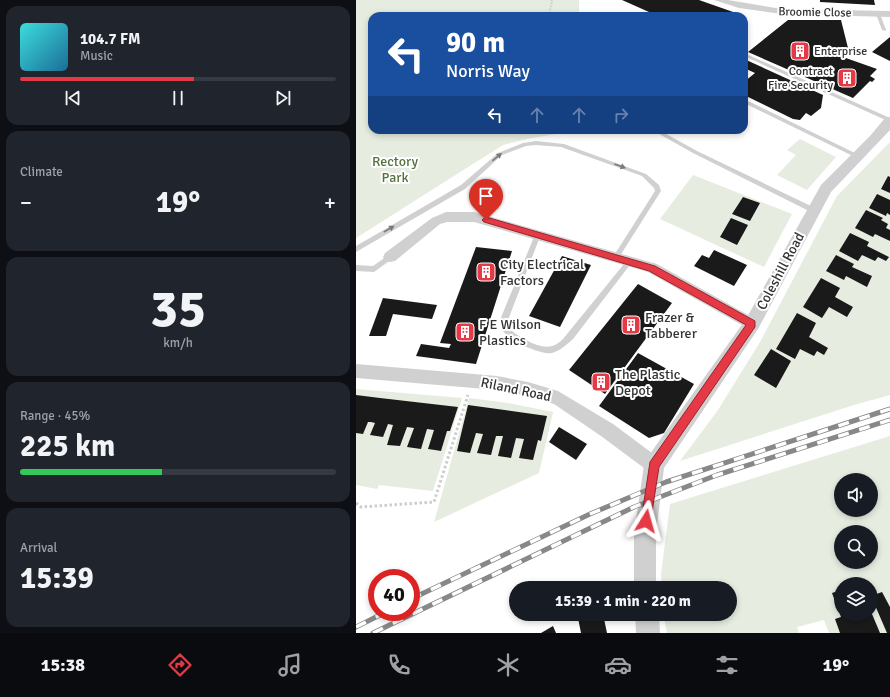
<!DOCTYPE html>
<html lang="en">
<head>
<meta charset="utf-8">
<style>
	:root { --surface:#171b24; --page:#20242c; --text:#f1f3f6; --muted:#9ea1a6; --line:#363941; --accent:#e63946 }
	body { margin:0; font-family:Signika,sans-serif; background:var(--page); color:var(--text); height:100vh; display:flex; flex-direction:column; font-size:15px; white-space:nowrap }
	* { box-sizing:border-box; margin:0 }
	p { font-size:13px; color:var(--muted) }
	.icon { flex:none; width:22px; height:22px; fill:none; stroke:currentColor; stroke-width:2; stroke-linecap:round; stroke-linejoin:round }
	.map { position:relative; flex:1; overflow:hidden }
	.side { display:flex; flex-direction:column; gap:6px; padding:6px; background:#0d0f14; width:356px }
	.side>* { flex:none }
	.hud { position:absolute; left:12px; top:12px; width:380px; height:122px; border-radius:12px; box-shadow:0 2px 6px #0003; background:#1a4fa0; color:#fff; overflow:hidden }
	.tools { position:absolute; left:478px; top:473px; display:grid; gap:8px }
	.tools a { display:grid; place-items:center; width:44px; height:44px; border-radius:50%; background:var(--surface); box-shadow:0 2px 6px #0003; font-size:20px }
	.speed { position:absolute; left:12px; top:569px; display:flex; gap:8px; font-size:20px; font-weight:700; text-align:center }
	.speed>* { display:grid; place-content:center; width:52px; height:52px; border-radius:50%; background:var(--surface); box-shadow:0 2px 6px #0003; line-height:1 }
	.speed .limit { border:6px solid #d22; background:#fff; color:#111 }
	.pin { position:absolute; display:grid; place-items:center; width:34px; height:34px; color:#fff; margin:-41px -17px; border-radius:50% 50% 50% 0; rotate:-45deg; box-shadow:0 0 4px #0007 }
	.pin .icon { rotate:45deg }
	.me { position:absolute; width:44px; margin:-22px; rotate:8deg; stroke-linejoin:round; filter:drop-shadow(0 0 3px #0008) }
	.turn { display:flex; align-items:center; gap:14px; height:84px; padding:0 12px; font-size:18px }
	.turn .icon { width:52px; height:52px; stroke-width:2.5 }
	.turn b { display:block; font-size:28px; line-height:34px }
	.lanes { display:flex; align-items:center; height:38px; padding:0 12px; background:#0003; justify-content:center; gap:20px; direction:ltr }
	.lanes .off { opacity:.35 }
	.big { font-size:30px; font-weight:700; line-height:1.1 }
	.side .widget { flex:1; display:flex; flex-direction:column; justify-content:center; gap:6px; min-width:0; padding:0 14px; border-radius:12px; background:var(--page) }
	.side .dial { align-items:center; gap:0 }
	.dial b { font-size:52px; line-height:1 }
	.song { display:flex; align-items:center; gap:12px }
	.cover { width:48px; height:48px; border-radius:6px; background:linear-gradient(135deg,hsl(180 70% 55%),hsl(200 70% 35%)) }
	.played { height:4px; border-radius:2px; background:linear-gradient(90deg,var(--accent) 55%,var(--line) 55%) }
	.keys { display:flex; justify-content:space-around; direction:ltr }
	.heat { display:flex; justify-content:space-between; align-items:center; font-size:22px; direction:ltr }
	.charge { height:6px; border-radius:3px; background:linear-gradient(90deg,#34c759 45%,var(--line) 0) }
	.trip { position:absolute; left:153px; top:581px; width:228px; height:40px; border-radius:20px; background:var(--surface); box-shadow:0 2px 6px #0003; font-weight:700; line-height:40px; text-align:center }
	.dock { display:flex; height:64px; justify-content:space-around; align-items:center; background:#090b0e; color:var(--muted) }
	.dock .icon { width:28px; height:28px }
	.dock .selected { color:var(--accent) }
	.dock b { font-size:18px; color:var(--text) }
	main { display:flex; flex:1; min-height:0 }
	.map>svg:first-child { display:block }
</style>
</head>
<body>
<main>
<section class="side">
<div class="widget">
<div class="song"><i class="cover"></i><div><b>104.7 FM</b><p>Music</p></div></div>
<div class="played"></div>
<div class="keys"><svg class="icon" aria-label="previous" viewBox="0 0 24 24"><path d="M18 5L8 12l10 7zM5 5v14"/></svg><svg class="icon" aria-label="pause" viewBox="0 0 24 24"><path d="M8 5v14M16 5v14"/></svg><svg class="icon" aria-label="next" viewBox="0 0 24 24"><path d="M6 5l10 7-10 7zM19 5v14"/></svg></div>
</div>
<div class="widget"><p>Climate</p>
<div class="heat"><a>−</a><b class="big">19°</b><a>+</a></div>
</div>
<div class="widget dial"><b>35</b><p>km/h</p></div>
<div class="widget"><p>Range · 45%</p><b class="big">225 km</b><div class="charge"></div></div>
<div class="widget"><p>Arrival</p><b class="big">15:39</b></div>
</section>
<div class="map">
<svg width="534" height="633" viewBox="0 0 534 633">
	<rect width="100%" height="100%" fill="#fff"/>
	<path fill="#e6ecdf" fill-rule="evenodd" d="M0,0H223V16H16V130H222L171,139L147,145L0,238Z
		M444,139L480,157L451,190L421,175L440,155L431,150Z
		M534,142V395L498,405L324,461L362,410L404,342L481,196Z
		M337,175L436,214L408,267L304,219Z
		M0,389L106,398L77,491L23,485L21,489L0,485Z
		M113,398L152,403L197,412L183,473L78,522Z
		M534,436V633H473L468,620L441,627L443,633H311L307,614H374V588H306L305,574L314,504ZM485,480H515V510H485ZM485,532H515V562H485ZM485,584H515V614H485Z"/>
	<path fill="#1a1a1a" d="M266,0H343L380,13L375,16H302Z
		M464,0H518L519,5L464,2Z
		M432,20H485L492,48L495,50L487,57L521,69L514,76L519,79L516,82L514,81L497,98L392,52Z
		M534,37V61L516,52Z
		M388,59L467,95L465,108L455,116L450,113L444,120L437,119L388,95V82L399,73L388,68Z
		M532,176L534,177V193L525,189Z
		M521,194L534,200V215L531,213L530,216L513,208Z
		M387,197L404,203L394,221L376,214Z
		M510,210L527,218L525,220L532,224L530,228L534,230V241L519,234L517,237L499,228Z
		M375,218L392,225L381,245L364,237Z
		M494,233L513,242L511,246L533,257L530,261L522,257L519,261L506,255L502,261L483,251Z
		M120,247L156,251L120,364L60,356L65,344L93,348L95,344L84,343Z
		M358,250L391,265L378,286L338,266L346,255L353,258Z
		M480,255L498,264L496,267L516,276L511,287L490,276L488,280L470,271Z
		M206,256L235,265L204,327L173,316Z
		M465,278L484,288L479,297L497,307L491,317L473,307L466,318L447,307Z
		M282,284L316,303L249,394L213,370Z
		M27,298L81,305L76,319L37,314L30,336H13Z
		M441,313L460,323L453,337L472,348L468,355L461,351L458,356L444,349L439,359L420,349Z
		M415,349L435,361L420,388L398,375Z
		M282,353L338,384L308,433L293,438L243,406Z
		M0,395L24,398L102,407L94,431H91L85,451L79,450L72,449L78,430L71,429L65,449L51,447L58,428L51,427L44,446L31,445L37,425L32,424L27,437L14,435L19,423L15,422H12L7,434L0,433Z
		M112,405L191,416L185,441L182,440L177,460L163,458L168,439L160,438L155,458L142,456L147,436H140L135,455L121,453L127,434L120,433L114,453L101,451Z
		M203,427L231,444L220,460L193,442Z
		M485,590V614H516L524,633H484L479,619L485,617L476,593Z
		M526,592L534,607V633H531L515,596Z
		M233,614H247L251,633H225L222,618Z
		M197,626L200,633H185Z"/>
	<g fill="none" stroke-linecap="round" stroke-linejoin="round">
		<path stroke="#cdcdcd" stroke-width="2" stroke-dasharray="1.5 1.5" stroke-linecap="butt" d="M193,16L196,0"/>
		<path stroke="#cdcdcd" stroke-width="3" stroke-dasharray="2.5 2.5" stroke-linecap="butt" d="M0,503L5,507L78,502L112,395"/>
		<path fill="#d0d0d0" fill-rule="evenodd" d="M282,12H286L293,16H287L282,14Z
			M520,13L524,14L530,30V31L526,30L520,14Z
			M388,53L534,118V122L388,56Z
			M388,99L503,155L504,156L501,158L499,157L388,103Z
			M296,130H303L341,151L459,208L460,210L459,212H455L337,153Z
			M180,141L208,144L290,174L303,185L305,191L262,259L260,260L257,257L299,191L298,188L286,176L205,147L180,145L170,146L146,155L109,189L0,252V246L105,185L142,153L167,143Z
			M180,232H184L185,234L152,320V328C162,336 183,350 196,346C200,345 204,342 207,339L272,259H276L277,261L217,339C210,345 204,351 196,353C185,355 150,340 146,329C145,327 145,323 144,320Z
			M34,254L37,257L36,259L18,272L0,271V265L17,266Z"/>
		<path fill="#d0d0d0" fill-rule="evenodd" d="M358,0H372L426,9L534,11V17L426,14L383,8Z
			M90,212H118L301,264L401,320L403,324L401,328L396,330L391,328L292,272L118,222H91L84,224L39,261L34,262L29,261L27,257L29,253L76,218Z
			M0,364L141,376L172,382L202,391L257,424L304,459L306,465L304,471L298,473L292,471L245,436L198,404L172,396L141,390L0,378Z"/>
		<path fill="#d0d0d0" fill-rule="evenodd" d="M534,117V130L475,192L402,329L308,468L300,534V588H278V534L288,465L291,458L390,319L465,185L514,136L529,118Z
			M279,614H303L304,633H280Z"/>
		<g stroke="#888" stroke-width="5">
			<path id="rail" d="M55,599L234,514L310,482L534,409
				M0,627L30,612
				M17,633L278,507L361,475L534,420"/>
		</g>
		<use href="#rail" stroke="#fff" stroke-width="3.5" stroke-dasharray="11" stroke-linecap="butt"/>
	</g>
	<defs><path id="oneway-solid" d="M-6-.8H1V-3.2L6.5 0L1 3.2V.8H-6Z"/></defs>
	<g fill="#7a7a7a">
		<use href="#oneway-solid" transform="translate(141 157) rotate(-39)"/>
		<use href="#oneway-solid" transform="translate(264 166) rotate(20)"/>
		<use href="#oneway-solid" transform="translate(33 229) rotate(-30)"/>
	</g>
	<path fill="#e63946" stroke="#96252e" d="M130,217L299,266L399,321V327L303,467L294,525L290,527L286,525L285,521L294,462L390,325L293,271L128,222L126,220Z"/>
	<defs>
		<g id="building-square" transform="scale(1)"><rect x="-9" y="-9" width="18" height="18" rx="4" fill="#e63946" stroke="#fff"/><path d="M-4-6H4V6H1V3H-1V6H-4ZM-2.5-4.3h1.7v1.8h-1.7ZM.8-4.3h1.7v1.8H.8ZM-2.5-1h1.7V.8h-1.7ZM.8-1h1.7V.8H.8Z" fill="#fff"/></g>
	</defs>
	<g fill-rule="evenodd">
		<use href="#building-square" x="444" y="51"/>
		<use href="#building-square" x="491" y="78"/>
		<use href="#building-square" x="130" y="272"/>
		<use href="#building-square" x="275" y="325"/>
		<use href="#building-square" x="109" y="332"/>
		<use href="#building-square" x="245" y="382"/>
	</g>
	<g text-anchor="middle" stroke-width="4" stroke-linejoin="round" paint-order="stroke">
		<g font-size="12" fill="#333" stroke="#fff">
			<text transform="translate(459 12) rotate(1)" y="4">Broomie Close</text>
		</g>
		<g font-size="12" fill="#333" stroke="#fff" text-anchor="start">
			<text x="458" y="55">Enterprise</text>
			<text x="477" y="75" text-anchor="end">Contract<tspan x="477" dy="14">Fire Security</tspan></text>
		</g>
		<g font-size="14" fill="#56703f" stroke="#fff">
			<text x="39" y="166">Rectory<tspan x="39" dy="16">Park</tspan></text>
		</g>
		<g font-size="14" fill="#333" stroke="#fff" text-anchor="start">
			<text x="144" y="269">City Electrical<tspan x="144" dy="16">Factors</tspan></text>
			<text x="289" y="322">Frazer &amp;<tspan x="289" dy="16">Tabberer</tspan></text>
			<text x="123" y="329">F E Wilson<tspan x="123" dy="16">Plastics</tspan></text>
			<text x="259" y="379">The Plastic<tspan x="259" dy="16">Depot</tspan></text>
		</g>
		<g font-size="14" fill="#333" stroke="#fff">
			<text transform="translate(424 271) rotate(-62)" y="5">Coleshill Road</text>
			<text transform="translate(160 389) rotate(12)" y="5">Riland Road</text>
		</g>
	</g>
</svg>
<div class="tools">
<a><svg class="icon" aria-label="sound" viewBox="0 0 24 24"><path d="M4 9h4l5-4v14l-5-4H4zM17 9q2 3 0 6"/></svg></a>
<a><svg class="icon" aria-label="search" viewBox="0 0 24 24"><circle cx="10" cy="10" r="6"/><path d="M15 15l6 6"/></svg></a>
<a><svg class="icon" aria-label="layers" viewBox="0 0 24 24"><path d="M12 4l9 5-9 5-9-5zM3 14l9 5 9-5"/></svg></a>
</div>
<div class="speed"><div class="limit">40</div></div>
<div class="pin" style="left:130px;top:220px;background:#d93025"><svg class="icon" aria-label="arrive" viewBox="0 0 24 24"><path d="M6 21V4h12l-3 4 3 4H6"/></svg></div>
<svg class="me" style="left:290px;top:521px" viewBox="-20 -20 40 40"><path d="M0-17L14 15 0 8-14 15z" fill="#e63946" stroke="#fff" stroke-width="4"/></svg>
<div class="trip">15:39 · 1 min · 220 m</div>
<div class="hud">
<div class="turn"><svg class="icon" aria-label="left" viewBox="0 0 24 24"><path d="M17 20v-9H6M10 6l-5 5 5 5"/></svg><div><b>90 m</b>Norris Way</div></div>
<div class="lanes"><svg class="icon" aria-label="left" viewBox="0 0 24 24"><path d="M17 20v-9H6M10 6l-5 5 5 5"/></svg><svg class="icon off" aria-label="ahead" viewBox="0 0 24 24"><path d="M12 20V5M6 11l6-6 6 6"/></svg><svg class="icon off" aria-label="ahead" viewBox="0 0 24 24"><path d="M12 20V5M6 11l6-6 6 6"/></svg><svg class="icon off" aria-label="right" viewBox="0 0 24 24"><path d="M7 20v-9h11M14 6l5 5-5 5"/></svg></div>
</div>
</div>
</main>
<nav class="dock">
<b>15:38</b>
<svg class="icon selected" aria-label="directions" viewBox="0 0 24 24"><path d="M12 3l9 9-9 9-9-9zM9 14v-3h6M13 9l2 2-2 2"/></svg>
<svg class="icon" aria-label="music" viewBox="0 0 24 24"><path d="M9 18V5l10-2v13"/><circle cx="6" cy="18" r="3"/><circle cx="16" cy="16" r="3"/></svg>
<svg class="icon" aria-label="phone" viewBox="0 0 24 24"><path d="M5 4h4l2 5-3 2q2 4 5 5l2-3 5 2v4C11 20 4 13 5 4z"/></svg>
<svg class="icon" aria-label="climate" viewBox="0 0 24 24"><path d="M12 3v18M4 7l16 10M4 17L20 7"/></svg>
<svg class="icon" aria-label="car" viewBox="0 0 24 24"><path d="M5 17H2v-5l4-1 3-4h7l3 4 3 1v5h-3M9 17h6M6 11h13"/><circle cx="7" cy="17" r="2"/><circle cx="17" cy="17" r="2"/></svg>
<svg class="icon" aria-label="filters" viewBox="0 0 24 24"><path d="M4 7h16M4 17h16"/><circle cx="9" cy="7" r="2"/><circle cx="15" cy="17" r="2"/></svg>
<b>19°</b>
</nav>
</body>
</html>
